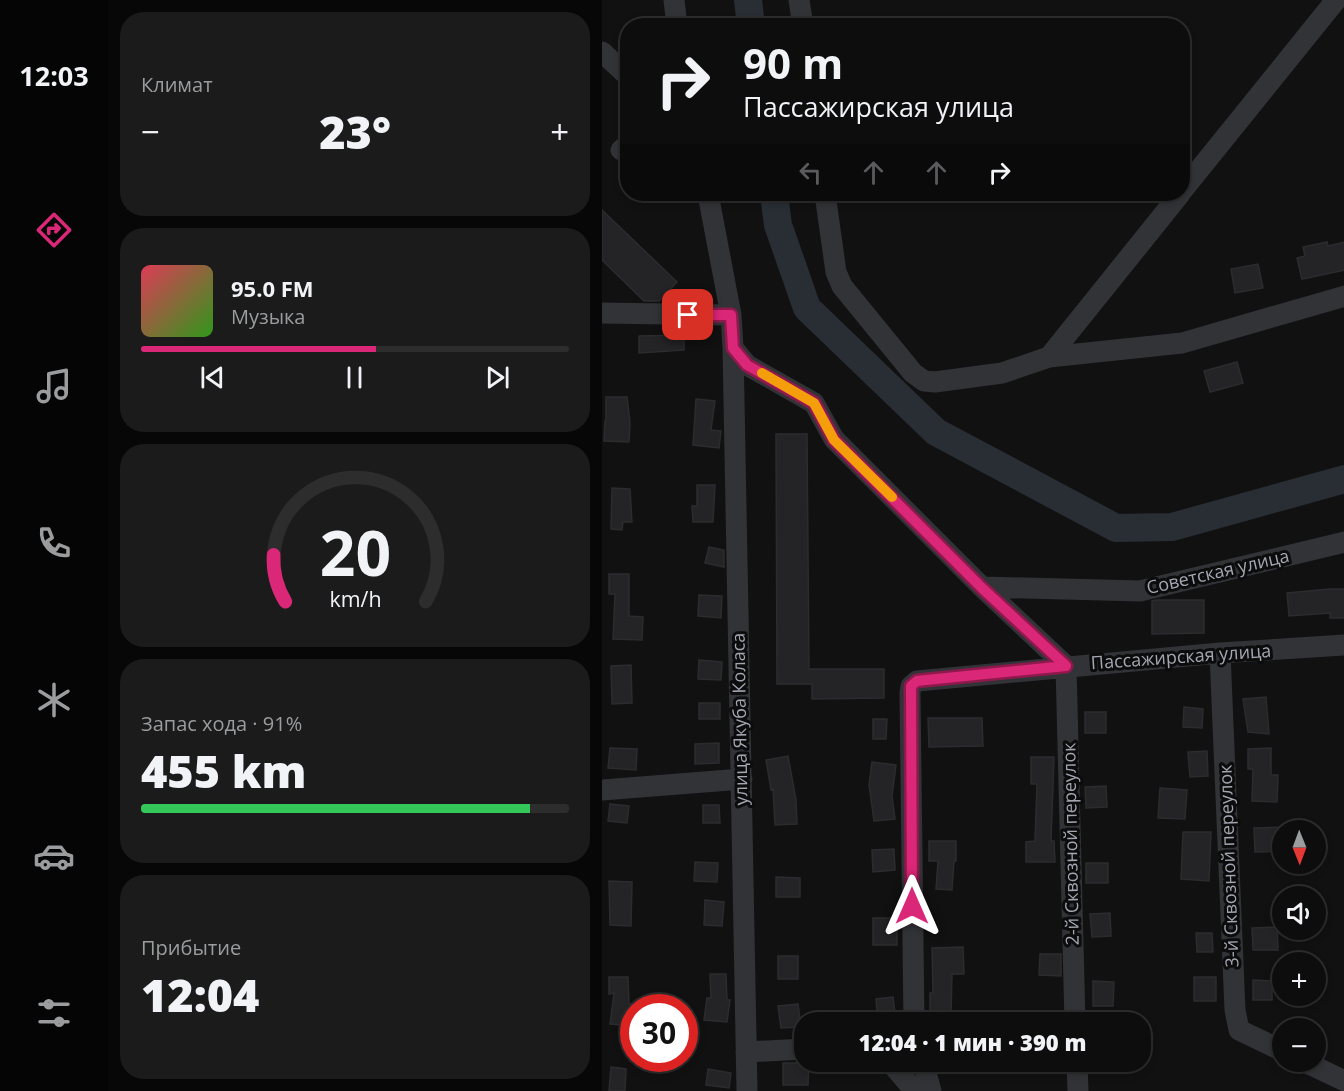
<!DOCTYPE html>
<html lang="ru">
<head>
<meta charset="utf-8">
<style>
	:root { --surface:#0d0d0e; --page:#1b1b1c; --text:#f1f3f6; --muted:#9a9c9e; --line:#2d2d2e; --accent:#db2777 }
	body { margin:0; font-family:"Open Sans",sans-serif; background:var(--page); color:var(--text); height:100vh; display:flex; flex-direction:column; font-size:22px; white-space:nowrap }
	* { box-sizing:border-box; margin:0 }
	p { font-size:20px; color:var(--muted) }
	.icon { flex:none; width:33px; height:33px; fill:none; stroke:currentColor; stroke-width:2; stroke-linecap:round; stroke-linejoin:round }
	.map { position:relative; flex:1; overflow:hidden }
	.details { display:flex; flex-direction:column; gap:12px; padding:12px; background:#070708; width:494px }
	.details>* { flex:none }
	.guide { position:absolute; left:18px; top:18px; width:570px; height:183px; border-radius:24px; box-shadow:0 3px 9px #0003,0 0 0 2px var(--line); background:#0d0d0e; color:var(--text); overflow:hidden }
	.needle { width:39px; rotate:179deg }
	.controls { position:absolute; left:670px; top:820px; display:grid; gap:12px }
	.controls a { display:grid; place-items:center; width:54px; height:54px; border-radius:50%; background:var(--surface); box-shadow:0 3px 9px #0003,0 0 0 2px var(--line); font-size:30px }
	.speed { position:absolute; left:18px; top:994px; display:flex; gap:12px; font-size:30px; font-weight:700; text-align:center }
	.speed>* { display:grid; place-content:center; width:78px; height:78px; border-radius:50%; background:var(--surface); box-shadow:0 3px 9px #0003,0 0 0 2px var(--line); line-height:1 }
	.speed .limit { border:9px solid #d22; background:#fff; color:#111 }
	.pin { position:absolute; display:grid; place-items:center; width:51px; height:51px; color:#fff; margin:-26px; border-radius:12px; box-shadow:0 3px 9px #0006 }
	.me { position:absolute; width:66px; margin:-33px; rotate:0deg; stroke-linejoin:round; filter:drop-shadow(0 0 4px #0008) }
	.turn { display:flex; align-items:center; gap:21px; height:126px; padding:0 24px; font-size:27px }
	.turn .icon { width:78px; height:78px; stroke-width:2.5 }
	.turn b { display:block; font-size:42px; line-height:51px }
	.lanes { display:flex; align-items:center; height:57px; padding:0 24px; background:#0003; justify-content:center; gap:30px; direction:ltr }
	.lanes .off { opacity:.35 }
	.big { font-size:45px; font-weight:800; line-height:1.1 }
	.details .widget { flex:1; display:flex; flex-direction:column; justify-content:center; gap:9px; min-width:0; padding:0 21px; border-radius:24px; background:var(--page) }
	.details .dial { align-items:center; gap:0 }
	.dial svg { height:156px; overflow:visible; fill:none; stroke:var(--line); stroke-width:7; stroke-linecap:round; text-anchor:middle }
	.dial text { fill:var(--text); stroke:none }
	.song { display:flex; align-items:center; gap:18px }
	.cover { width:72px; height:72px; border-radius:9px; background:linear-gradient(135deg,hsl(350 70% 55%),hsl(110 70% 35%)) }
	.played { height:6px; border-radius:3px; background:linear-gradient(90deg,var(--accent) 55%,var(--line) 55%) }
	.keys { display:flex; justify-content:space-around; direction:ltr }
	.heat { display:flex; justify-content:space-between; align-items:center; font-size:33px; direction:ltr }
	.charge { height:9px; border-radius:4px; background:linear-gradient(90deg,#34c759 91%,var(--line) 0) }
	.trip { position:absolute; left:192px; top:1012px; width:357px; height:60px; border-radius:24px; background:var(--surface); box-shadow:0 3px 9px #0003,0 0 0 2px var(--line); font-weight:800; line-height:60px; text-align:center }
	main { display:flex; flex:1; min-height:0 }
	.tabs { display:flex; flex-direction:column; width:108px; justify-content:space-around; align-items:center; background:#050506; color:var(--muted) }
	.tabs .icon { width:42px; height:42px }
	.tabs .selected { color:var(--accent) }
	.tabs b { font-size:27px; color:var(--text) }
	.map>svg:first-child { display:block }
</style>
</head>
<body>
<main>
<nav class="tabs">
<b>12:03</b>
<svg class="icon selected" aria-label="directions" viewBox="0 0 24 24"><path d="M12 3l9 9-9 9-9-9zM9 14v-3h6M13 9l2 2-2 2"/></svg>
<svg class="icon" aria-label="music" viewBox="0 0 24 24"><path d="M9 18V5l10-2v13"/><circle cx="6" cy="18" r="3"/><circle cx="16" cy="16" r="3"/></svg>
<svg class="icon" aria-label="phone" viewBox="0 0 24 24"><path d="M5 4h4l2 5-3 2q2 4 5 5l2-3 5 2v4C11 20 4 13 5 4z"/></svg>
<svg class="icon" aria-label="climate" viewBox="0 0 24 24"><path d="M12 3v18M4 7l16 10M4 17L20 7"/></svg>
<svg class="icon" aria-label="car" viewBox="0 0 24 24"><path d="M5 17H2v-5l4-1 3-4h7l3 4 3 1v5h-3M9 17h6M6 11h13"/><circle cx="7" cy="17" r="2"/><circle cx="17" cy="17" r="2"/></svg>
<svg class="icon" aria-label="filters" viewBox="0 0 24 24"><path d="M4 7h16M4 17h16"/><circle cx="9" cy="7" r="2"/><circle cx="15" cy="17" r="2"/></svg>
</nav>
<section class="details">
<div class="widget"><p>Климат</p>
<div class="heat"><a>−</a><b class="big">23°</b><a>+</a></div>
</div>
<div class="widget">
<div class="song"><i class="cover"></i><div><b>95.0 FM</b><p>Музыка</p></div></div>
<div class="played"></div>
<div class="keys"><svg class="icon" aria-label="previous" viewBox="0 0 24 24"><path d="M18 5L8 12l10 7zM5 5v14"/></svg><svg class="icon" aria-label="pause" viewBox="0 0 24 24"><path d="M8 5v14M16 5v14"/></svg><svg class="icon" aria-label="next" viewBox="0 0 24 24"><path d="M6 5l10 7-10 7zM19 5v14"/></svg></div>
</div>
<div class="widget dial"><svg viewBox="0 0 100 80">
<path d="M14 69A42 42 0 1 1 86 69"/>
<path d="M14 69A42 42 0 0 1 8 45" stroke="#db2777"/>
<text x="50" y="56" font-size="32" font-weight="700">20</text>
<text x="50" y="72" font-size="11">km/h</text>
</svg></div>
<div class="widget"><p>Запас хода · 91%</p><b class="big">455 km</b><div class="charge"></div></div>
<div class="widget"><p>Прибытие</p><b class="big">12:04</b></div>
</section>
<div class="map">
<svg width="743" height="1091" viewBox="0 0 743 1091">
	<rect width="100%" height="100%" fill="#111112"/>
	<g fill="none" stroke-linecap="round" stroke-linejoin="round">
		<path stroke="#292e35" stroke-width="28" d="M146,0L149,26
			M172,194L176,225L205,308L334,432L514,528L570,527L743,479"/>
	</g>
	<path fill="#242426" stroke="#2c2b2e" stroke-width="1.5" d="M0,210L75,282L57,301H42L0,260Z
		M725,242L726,246L743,242V270L700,279L695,258L703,256L701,247Z
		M656,264L661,288L633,293L629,269Z
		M82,335V350L37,353V336Z
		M635,362L641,383L608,392L602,371Z
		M4,397H25L28,422L27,442L2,441L3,421H4Z
		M94,399L113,401L109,430L119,431L117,448L91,445Z
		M174,434H205L207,669H282V698L210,699V684H175Z
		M95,485H113L111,522H91L90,506H95Z
		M10,488L28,489L30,522H21L20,530L9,529Z
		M107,547L122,550V567L103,563Z
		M7,574H27V616L41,617L40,640L11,639L13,594H7Z
		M728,589H743V618H728V613L687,616L685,593Z
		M97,595L120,596L119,618L96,616Z
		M554,600H602V633L550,634V601Z
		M97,660L120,662L119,680L96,679Z
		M29,665L30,703L10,704L9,666Z
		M664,697L667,734L646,732L641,699Z
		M97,703H118V719H97Z
		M582,707L601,709L600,728L581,727Z
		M483,712H504V733H483Z
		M326,718H380L381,746L327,747Z
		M271,719H285L284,739H271Z
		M117,743V763L93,764V744Z
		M8,748L35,749L34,770L6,768Z
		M669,748V775H676L675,802L650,801L651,769H646V749Z
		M605,751L606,776L588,777L586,752Z
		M186,756L194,800L195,824L173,825L171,789L169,790L164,760Z
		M429,757H452L449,841H452L453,862H424V842L433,841L435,784H429Z
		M270,762L294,765L290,796L293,819L272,821L267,785Z
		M504,786L505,807L484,808L483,787Z
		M558,788L585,790L583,819L556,818Z
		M8,804L27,806L25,823L6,821Z
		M101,805H117L118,823H101Z
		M681,827V851L653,852L652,828Z
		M581,832H609L607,881L579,879Z
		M327,841H354V861H352L350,890L334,889L336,861H327Z
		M292,849L293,870L271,872L270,850Z
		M93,862L116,863L115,882L92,881Z
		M484,863H506V883H484Z
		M174,877L198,878V897H174Z
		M7,881L30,882L29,926L8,925Z
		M103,900L122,902L120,926L102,925Z
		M508,913L509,936L490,937L488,914Z
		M271,918H295V945H271Z
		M675,927L676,950H651L650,928Z
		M594,933H610L611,952H595Z
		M361,947L362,974H350L349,1015L328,1014V993H331L330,948Z
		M438,954H459V976L437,975Z
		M176,956H196V979H176Z
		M108,974H124L125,1000H128L125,1022L102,1020L105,998H109Z
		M7,977H26L27,1004H31L28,1026L8,1024L12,993L7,994Z
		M592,977H614V1001H592Z
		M651,980L670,981V1000H651Z
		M491,981L512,982L511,1006H491Z
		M291,997L294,1022L276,1023L274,999Z
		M196,1004L199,1027L179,1028L176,1006Z
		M181,1063H207L206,1085H181Z
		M9,1067L24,1069L23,1091H7Z
		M106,1069L129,1073L127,1088L104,1085Z"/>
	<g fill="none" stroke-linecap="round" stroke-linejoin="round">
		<path stroke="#323337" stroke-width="21" d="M72,0L75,26
			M197,0L201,26
			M0,52L26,76
			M19,150L26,145
			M580,191L734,0
			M106,194L129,315L131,348L145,365L212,403L232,439L380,587L464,666L473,1023
			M223,194L234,272L240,286L311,373L322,381L333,382L400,373L447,357L578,194
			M0,313L129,315
			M131,348L145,1091
			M447,357L580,343L743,296
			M380,587L538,591L743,542
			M618,653L633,1010L637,1030L681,1051
			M0,790L140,779
			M312,1023L308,693L309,686L315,681L618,653L743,645
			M144,1052L202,1049
			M288,1062L313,1091
			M321,1062L329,1091
			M475,1062L476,1091
			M703,1062L743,1081"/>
	</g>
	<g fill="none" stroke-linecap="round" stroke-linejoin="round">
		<g stroke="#8e194d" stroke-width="15">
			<path id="route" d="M86,315H129L131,348L145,365L212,403L232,440L380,588L464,666L324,680L315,681L309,686L310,906"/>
		</g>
		<use href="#route" stroke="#db2777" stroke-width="10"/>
		<path stroke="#f59e0b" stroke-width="10" d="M160,373L212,403L232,440L290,497"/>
	</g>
	<g text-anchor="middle" stroke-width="6" stroke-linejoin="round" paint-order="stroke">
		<g font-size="18" fill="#a4a6b2" stroke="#0c0c0d">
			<text transform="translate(616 572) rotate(-13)" y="6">Советская улица</text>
			<text transform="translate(579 657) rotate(-4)" y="6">Пассажирская улица</text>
			<text transform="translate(138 719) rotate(-91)" y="6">улица Якуба Коласа</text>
			<text transform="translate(469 844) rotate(-91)" y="6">2-й Сквозной переулок</text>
			<text transform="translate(627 866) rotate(-92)" y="6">3-й Сквозной переулок</text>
		</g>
	</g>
</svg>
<div class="controls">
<a><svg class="needle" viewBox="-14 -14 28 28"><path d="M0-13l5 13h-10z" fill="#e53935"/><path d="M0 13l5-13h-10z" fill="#9a9c9e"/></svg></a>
<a><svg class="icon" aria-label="sound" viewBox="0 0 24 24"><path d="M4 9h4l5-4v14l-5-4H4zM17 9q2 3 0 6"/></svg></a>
<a>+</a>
<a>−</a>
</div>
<div class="speed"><div class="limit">30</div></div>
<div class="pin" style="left:86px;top:315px;background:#d93025"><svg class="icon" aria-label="arrive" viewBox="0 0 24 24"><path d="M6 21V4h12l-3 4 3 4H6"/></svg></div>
<svg class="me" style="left:310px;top:906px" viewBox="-20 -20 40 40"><path d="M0-17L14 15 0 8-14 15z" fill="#db2777" stroke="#fff" stroke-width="4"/></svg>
<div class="trip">12:04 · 1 мин · 390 m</div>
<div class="guide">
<div class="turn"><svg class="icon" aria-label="right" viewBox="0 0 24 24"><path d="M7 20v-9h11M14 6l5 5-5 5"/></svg><div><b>90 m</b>Пассажирская улица</div></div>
<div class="lanes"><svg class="icon off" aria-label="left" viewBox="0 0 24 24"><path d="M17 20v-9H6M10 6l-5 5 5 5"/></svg><svg class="icon off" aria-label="ahead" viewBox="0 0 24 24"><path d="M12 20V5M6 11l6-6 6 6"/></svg><svg class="icon off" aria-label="ahead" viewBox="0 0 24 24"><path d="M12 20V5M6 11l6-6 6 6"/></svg><svg class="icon" aria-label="right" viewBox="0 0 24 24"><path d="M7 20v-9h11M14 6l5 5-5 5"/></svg></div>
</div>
</div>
</main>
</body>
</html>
